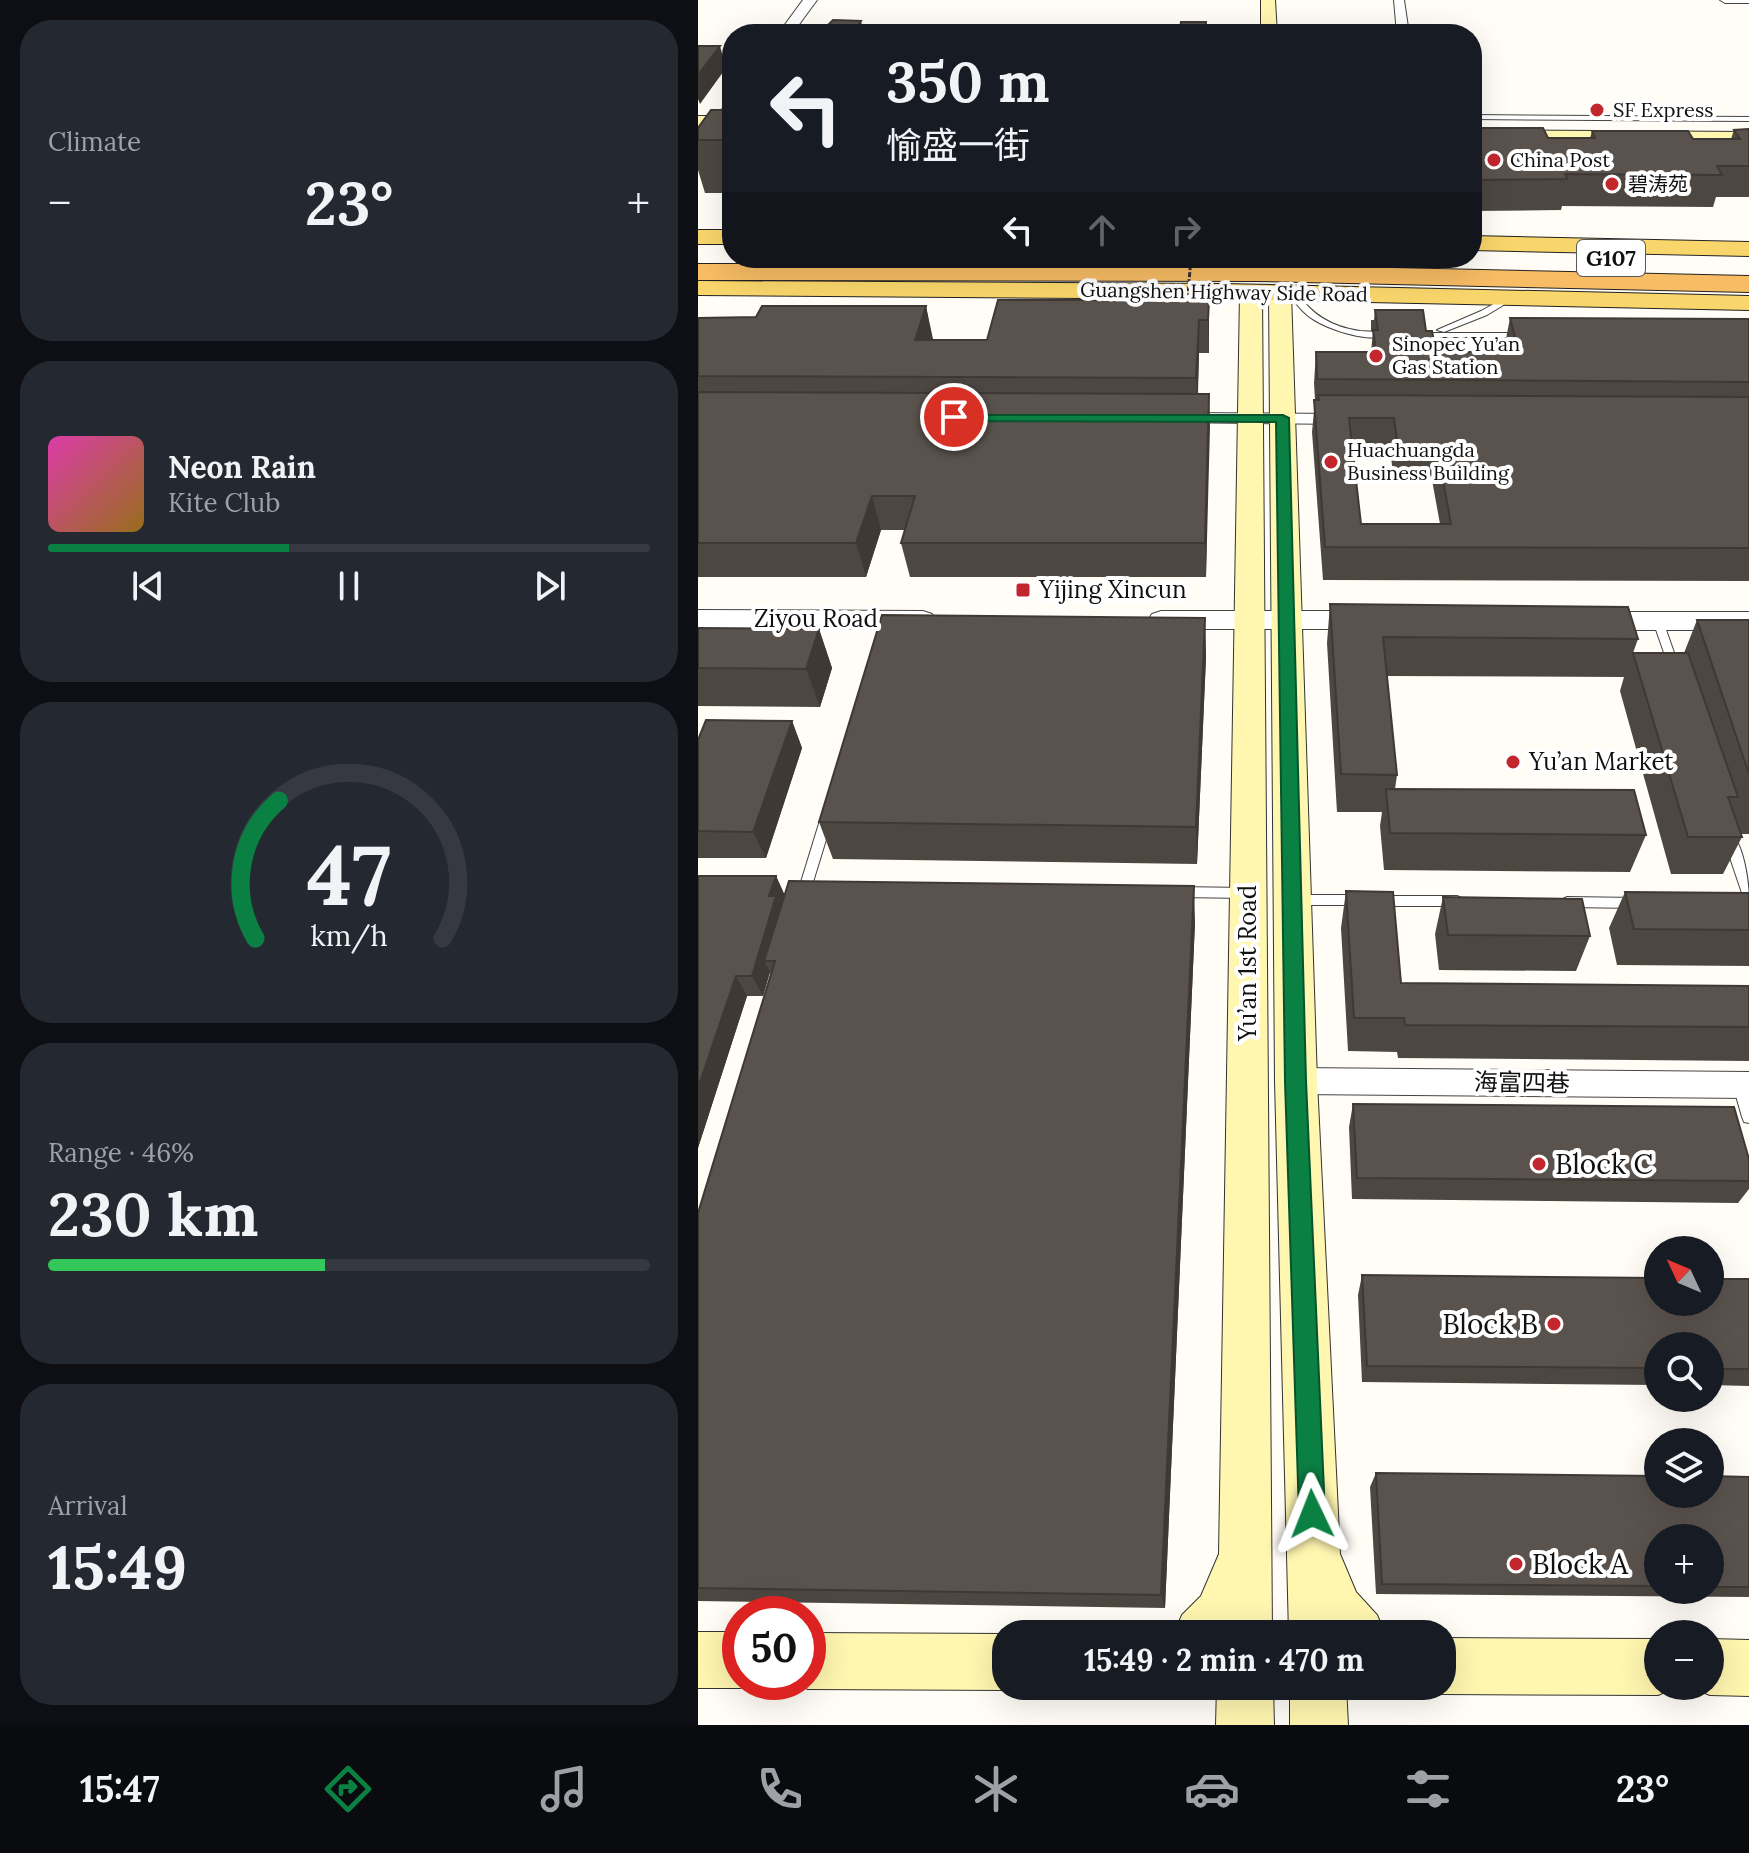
<!DOCTYPE html>
<html lang="en">
<head>
<meta charset="utf-8">
<style>
	:root { --surface:#171b24; --page:#242831; --text:#f1f3f6; --muted:#9ea1a6; --line:#363941; --accent:#0b8043 }
	body { margin:0; font-family:Lora,"Noto Sans SC",serif; background:var(--page); color:var(--text); height:100vh; display:flex; flex-direction:column; font-size:30px; white-space:nowrap }
	* { box-sizing:border-box; margin:0 }
	p { font-size:26px; color:var(--muted) }
	.icon { flex:none; width:44px; height:44px; fill:none; stroke:currentColor; stroke-width:2; stroke-linecap:round; stroke-linejoin:round }
	.map { position:relative; flex:1; overflow:hidden }
	.sheet { display:flex; flex-direction:column; gap:20px; padding:20px; background:#0d0f14; width:698px }
	.sheet>* { flex:none }
	.top-card { position:absolute; left:24px; top:24px; width:760px; height:244px; border-radius:32px; box-shadow:0 8px 32px #0002; background:#171b24; color:var(--text); overflow:hidden }
	.needle { width:52px; rotate:314deg }
	.tools { position:absolute; left:946px; top:1236px; display:grid; gap:16px }
	.tools a { display:grid; place-items:center; width:80px; height:80px; border-radius:50%; background:var(--surface); box-shadow:0 8px 32px #0002; font-size:40px }
	.speed { position:absolute; left:24px; top:1596px; display:flex; gap:16px; font-size:40px; font-weight:700; text-align:center }
	.speed>* { display:grid; place-content:center; width:104px; height:104px; border-radius:50%; background:var(--surface); box-shadow:0 8px 32px #0002; line-height:1 }
	.speed .limit { border:12px solid #d22; background:#fff; color:#111 }
	.pin { position:absolute; display:grid; place-items:center; width:68px; height:68px; color:#fff; margin:-34px; border:4px solid #fff; border-radius:50%; box-shadow:0 2px 8px #0007 }
	.me { position:absolute; width:88px; margin:-44px; rotate:358deg; stroke-linejoin:round; filter:drop-shadow(0 0 6px #0008) }
	.turn { display:flex; align-items:center; gap:28px; height:168px; padding:0 32px; font-size:36px }
	.turn .icon { width:104px; height:104px; stroke-width:2.5 }
	.turn b { display:block; font-size:56px; line-height:68px }
	.lanes { display:flex; align-items:center; height:76px; padding:0 32px; background:#0003; justify-content:center; gap:40px; direction:ltr }
	.lanes .off { opacity:.35 }
	.big { font-size:60px; font-weight:800; line-height:1.1 }
	.sheet .card { flex:1; display:flex; flex-direction:column; justify-content:center; gap:12px; min-width:0; padding:0 28px; border-radius:32px; background:var(--page) }
	.sheet .dial { align-items:center; gap:0 }
	.dial svg { height:208px; overflow:visible; fill:none; stroke:var(--line); stroke-width:7; stroke-linecap:round; text-anchor:middle }
	.dial text { fill:var(--text); stroke:none }
	.song { display:flex; align-items:center; gap:24px }
	.cover { width:96px; height:96px; border-radius:12px; background:linear-gradient(135deg,hsl(320 70% 55%),hsl(40 70% 35%)) }
	.played { height:8px; border-radius:4px; background:linear-gradient(90deg,var(--accent) 40%,var(--line) 40%) }
	.keys { display:flex; justify-content:space-around; direction:ltr }
	.heat { display:flex; justify-content:space-between; align-items:center; font-size:44px; direction:ltr }
	.charge { height:12px; border-radius:6px; background:linear-gradient(90deg,#34c759 46%,var(--line) 0) }
	.trip { position:absolute; left:294px; top:1620px; width:464px; height:80px; border-radius:32px; background:var(--surface); box-shadow:0 8px 32px #0002; font-weight:800; line-height:80px; text-align:center }
	.dock { display:flex; height:128px; justify-content:space-around; align-items:center; background:#090b0e; color:var(--muted) }
	.dock .icon { width:56px; height:56px }
	.dock .active { color:var(--accent) }
	.dock b { font-size:36px; color:var(--text) }
	main { display:flex; flex:1; min-height:0 }
	.map>svg:first-child { display:block }
</style>
</head>
<body>
<main>
<section class="sheet">
<div class="card"><p>Climate</p>
<div class="heat"><a>−</a><b class="big">23°</b><a>+</a></div>
</div>
<div class="card">
<div class="song"><i class="cover"></i><div><b>Neon Rain</b><p>Kite Club</p></div></div>
<div class="played"></div>
<div class="keys"><svg class="icon" aria-label="previous" viewBox="0 0 24 24"><path d="M18 5L8 12l10 7zM5 5v14"/></svg><svg class="icon" aria-label="pause" viewBox="0 0 24 24"><path d="M8 5v14M16 5v14"/></svg><svg class="icon" aria-label="next" viewBox="0 0 24 24"><path d="M6 5l10 7-10 7zM19 5v14"/></svg></div>
</div>
<div class="card dial"><svg viewBox="0 0 100 80">
<path d="M14 69A42 42 0 1 1 86 69"/>
<path d="M14 69A42 42 0 0 1 23 16" stroke="#0b8043"/>
<text x="50" y="56" font-size="32" font-weight="700">47</text>
<text x="50" y="72" font-size="11">km/h</text>
</svg></div>
<div class="card"><p>Range · 46%</p><b class="big">230 km</b><div class="charge"></div></div>
<div class="card"><p>Arrival</p><b class="big">15:49</b></div>
</section>
<div class="map">
<svg width="1051" height="1725" viewBox="0 0 1051 1725">
	<rect width="100%" height="100%" fill="#fffdf5"/>
	<g fill="none" stroke-linecap="round" stroke-linejoin="round">
		<g stroke="#444" stroke-width="2">
			<path id="service" d="M774,115L1051,117V121L774,119Z
				M592,291H598C613,315 634,327 662,331C673,332 685,331 694,335C672,344 625,329 608,314C601,308 596,301 591,293Z
				M810,296L817,298L789,315L746,332L739,330L783,311Z
				M728,333H824L828,335L824,337H728Z
				M960,618L965,621L981,667L980,669L976,671L971,667L955,621Z
				M129,813L135,817L111,895L109,898H101L99,895L123,817Z
				M1031,832C1046,842 1051,883 1051,901L1047,899L1045,896L1025,837Z
				M479,887L549,888L553,890L555,893L553,896L549,898L479,897L475,895L473,892L475,889Z
				M597,895H663L667,897L669,900L667,903L663,905H597L593,903L591,900L593,897Z
				M681,896H759L763,898L765,901L763,904L759,906H681L677,904L675,901L677,898Z
				M869,897L939,898L943,900L945,903L943,906L939,908L869,907L865,905L863,902L865,899Z
				M1042,1079L1047,1081L1051,1092V1123L1046,1122L1044,1117L1035,1085L1037,1081Z"/>
		</g>
		<g stroke="#444" stroke-width="2">
			<path id="minor" d="M696,0H706L711,34H699Z
				M1022,0H1051V3H1027Z
				M479,413L647,414L656,419L647,424L473,422L470,418L473,414Z
				M598,1068L1051,1072V1098L598,1094L587,1090L583,1081L587,1072Z"/>
		</g>
		<g stroke="#444" stroke-width="2">
			<path id="tertiary" d="M105,0H119L94,34H80Z
				M34,102V118L6,158L0,159V142L28,104Z
				M0,610L225,611L234,614L238,620L234,626L225,629L0,628Z
				M463,611H673L682,614L686,620L682,626L673,629H463L454,626L450,620L454,614Z
				M891,612H1051V630H891L882,627L878,621L882,615Z"/>
		</g>
		<g stroke="#333" stroke-width="2">
			<path id="secondary" d="M563,0H577L579,34H563Z
				M0,116H34V126H0Z
				M774,130L1051,132V142L774,140Z
				M553,286L564,293L574,1634H476L484,1615L503,1596L521,1554L542,293Z
				M582,286L593,293L619,1081L642,1554L658,1592L679,1615L687,1634H591L577,1081L571,293Z
				M0,1632H42V1682H56L42,1688H0Z
				M110,1633L308,1634V1686H317L308,1690L110,1689L94,1682H110Z
				M744,1638L960,1639V1686H980L960,1695L744,1694L725,1686H744Z
				M1012,1639L1051,1640V1696L1012,1695L992,1687L1012,1686Z
				M519,1686H575L576,1725H518Z
				M592,1686H648L650,1725H592Z"/>
		</g>
		<g stroke="#222" stroke-width="2">
			<path id="primary" d="M0,230H34V244H0Z
				M774,236L1051,242V256L774,250Z
				M0,281L526,284L1051,296V310L526,299L0,295Z"/>
		</g>
		<g stroke="#222" stroke-width="2">
			<path id="trunk" d="M0,264L560,265L1051,276V292L560,281L0,280Z"/>
		</g>
		<use href="#service" fill="#fff" fill-rule="evenodd"/>
		<use href="#minor" fill="#fff" fill-rule="evenodd"/>
		<use href="#tertiary" fill="#fff" fill-rule="evenodd"/>
		<use href="#secondary" fill="#fff6b0" fill-rule="evenodd"/>
		<use href="#primary" fill="#f9d66b" fill-rule="evenodd"/>
		<use href="#trunk" fill="#f7bc64" fill-rule="evenodd"/>
		<path stroke="#333" stroke-width="3" stroke-dasharray="5 2" stroke-linecap="butt" d="M489,305L493,258"/>
	</g>
	<path fill="#4d4742" fill-rule="evenodd" d="M34,110V193H7L0,170V128Z
		M774,128L850,138H892L894,131L995,139H1033L1036,130L1051,129V197H1018L1015,207L864,206L863,210L774,211Z
		M511,300V353H501L500,394H511L508,577H212L203,543L207,530H183L168,577H0V318L58,317L228,306L234,340H289Z
		M677,310L728,331L738,352H807L806,349L812,318L1051,319V581L625,580L614,432L617,400L616,383L618,352H673L675,331H673V320H676ZM655,450H692L696,480H734L742,524H663Z
		M632,604L940,639L935,653H986L999,620H1051V834H1043L1044,837L1025,874H973L922,691L926,677L689,676L699,775L697,789L948,835L932,872L686,870L682,826L684,812H639L629,643Z
		M507,618L508,657L499,864L135,859L121,822Z
		M0,628L121,629L134,668L122,707L0,706Z
		M94,721L104,748L68,858H0V740Z
		M0,876H78L87,896L497,922L467,1608L0,1601V1213L73,975L72,972L65,996H49L0,1148Z
		M648,891L703,983L1051,986V1061L700,1058L699,1052L650,1051L643,928Z
		M927,892L1051,893V966L919,965L911,928Z
		M745,897L892,936L878,971L741,970L737,934Z
		M655,1104L1051,1159V1189L1040,1203L654,1199L651,1127Z
		M664,1275L1051,1279V1386L1012,1385V1346H960V1385L664,1382L660,1295Z
		M678,1473L1051,1477V1597L678,1594L672,1487ZM960,1538H1012V1590H960Z"/>
	<path fill="#3f3936" d="M163,21L166,34H155Z
		M22,46L28,68L2,104L0,99V75Z
		M511,300V353L510,320Z
		M228,306L235,339L224,373L217,340Z
		M501,320V353L499,411L498,378Z
		M511,394L512,427L508,577L507,543Z
		M174,496L183,530L168,577L158,543Z
		M507,618L508,657L499,864L498,827Z
		M121,629L134,668L122,707L108,669Z
		M94,721L104,748L68,858L55,832Z
		M78,876L88,898L66,961L72,972L65,996L54,976L71,896Z
		M496,886L497,922L467,1608L463,1595Z
		M38,976L49,996L0,1148V1088Z"/>
	<path fill="#5a524d" stroke="#3f3936" stroke-width="2" fill-rule="evenodd" d="M135,20L163,21L155,34H121Z
		M483,22H508L507,34H481Z
		M0,46H22L0,75Z
		M13,110H34V140H0V128Z
		M774,128H845L850,138H897L894,131H990L995,139H1042L1036,130L1051,129V166H1019L1024,175L867,174L869,179L774,180Z
		M300,300H511L510,320H501L498,378L0,376V318L58,317L64,306H228L217,340H289Z
		M677,310H725L728,331H734L738,352H821L812,318L1051,319V382L619,379L618,352H678L675,330H680Z
		M0,392L511,394L507,543H203L217,496H174L158,543H0Z
		M620,395L1051,397V548L627,547L616,400H621ZM651,418H696L700,447L739,448L753,524H663Z
		M632,604L930,607L940,639L685,637L699,775L643,774Z
		M184,615L507,618L498,827L121,822Z
		M999,620H1051V774Z
		M0,628L121,629L108,669L0,668Z
		M935,653H990L1040,797H1030L1044,837H990Z
		M8,720L94,721L55,832L0,831V740Z
		M688,789L936,790L948,835L692,833Z
		M0,876H78L71,896H78L54,976H38L0,1088Z
		M91,881L496,886L463,1595L0,1588V1213L77,961H66Z
		M648,891L695,892L703,983L1051,986V1027L707,1025L706,1018H656Z
		M927,892L1051,893V930L936,929Z
		M745,897L884,899L892,936L750,935Z
		M655,1104L1036,1107L1051,1159V1181L659,1178Z
		M664,1275L960,1278V1302H1012V1279H1051V1369H1012V1346H960V1368L669,1366Z
		M678,1473L960,1476V1494H1012V1476L1051,1477V1587H1012V1538H960V1586L684,1584Z"/>
	<path fill="#0b8043" stroke="#07532c" stroke-width="2" d="M252,415H585L591,418L608,1081L627,1514L623,1523L614,1527L605,1523L601,1514L587,1081L578,422L256,421L252,420Z"/>
	<g fill="#c4262e" stroke="#fff" stroke-width="3">
		<circle cx="899" cy="110" r="8"/>
		<circle cx="796" cy="160" r="8"/>
		<circle cx="914" cy="184" r="8"/>
		<circle cx="678" cy="356" r="8"/>
		<circle cx="633" cy="462" r="8"/>
		<rect x="317" y="582" width="16" height="16" rx="4"/>
		<circle cx="815" cy="762" r="8"/>
		<circle cx="841" cy="1164" r="8"/>
		<circle cx="856" cy="1324" r="8"/>
		<circle cx="818" cy="1564" r="8"/>
	</g>
	<g text-anchor="middle" stroke-width="8" stroke-linejoin="round" paint-order="stroke">
		<g font-size="20" fill="#111" stroke="#fff" text-anchor="start">
			<text x="915" y="117">SF Express</text>
			<text x="812" y="167">China Post</text>
			<text x="930" y="191">碧涛苑</text>
			<text x="694" y="351">Sinopec Yu’an<tspan x="694" dy="23">Gas Station</tspan></text>
			<text x="649" y="457">Huachuangda<tspan x="649" dy="23">Business Building</tspan></text>
		</g>
		<g font-size="20" fill="#111" stroke="#fff">
			<text transform="translate(526 292) rotate(1)" y="7">Guangshen Highway Side Road</text>
		</g>
		<rect fill="#fff" stroke="#585858" stroke-width="2" x="879" y="240" width="68" height="36" rx="6"/>
		<g font-size="22" font-weight="bold" fill="#111">
			<text x="913" y="266">G107</text>
		</g>
		<g font-size="24" fill="#111" stroke="#fff" text-anchor="start">
			<text x="341" y="598">Yijing Xincun</text>
			<text x="831" y="770">Yu’an Market</text>
		</g>
		<g font-size="24" fill="#111" stroke="#fff">
			<text x="118" y="627">Ziyou Road</text>
			<text transform="translate(550 963) rotate(-90)" y="8">Yu’an 1st Road</text>
			<text transform="translate(824 1083) rotate(1)" y="8">海富四巷</text>
		</g>
		<g font-size="28" fill="#111" stroke="#fff" text-anchor="start">
			<text x="857" y="1174">Block C</text>
			<text x="840" y="1334" text-anchor="end">Block B</text>
			<text x="834" y="1574">Block A</text>
		</g>
	</g>
</svg>
<div class="tools">
<a><svg class="needle" viewBox="-14 -14 28 28"><path d="M0-13l5 13h-10z" fill="#e53935"/><path d="M0 13l5-13h-10z" fill="#9ea1a6"/></svg></a>
<a><svg class="icon" aria-label="search" viewBox="0 0 24 24"><circle cx="10" cy="10" r="6"/><path d="M15 15l6 6"/></svg></a>
<a><svg class="icon" aria-label="layers" viewBox="0 0 24 24"><path d="M12 4l9 5-9 5-9-5zM3 14l9 5 9-5"/></svg></a>
<a>+</a>
<a>−</a>
</div>
<div class="speed"><div class="limit">50</div></div>
<div class="pin" style="left:256px;top:417px;background:#d93025"><svg class="icon" aria-label="arrive" viewBox="0 0 24 24"><path d="M6 21V4h12l-3 4 3 4H6"/></svg></div>
<svg class="me" style="left:614px;top:1514px" viewBox="-20 -20 40 40"><path d="M0-17L14 15 0 8-14 15z" fill="#0b8043" stroke="#fff" stroke-width="4"/></svg>
<div class="trip">15:49 · 2 min · 470 m</div>
<div class="top-card">
<div class="turn"><svg class="icon" aria-label="left" viewBox="0 0 24 24"><path d="M17 20v-9H6M10 6l-5 5 5 5"/></svg><div><b>350 m</b>愉盛一街</div></div>
<div class="lanes"><svg class="icon" aria-label="left" viewBox="0 0 24 24"><path d="M17 20v-9H6M10 6l-5 5 5 5"/></svg><svg class="icon off" aria-label="ahead" viewBox="0 0 24 24"><path d="M12 20V5M6 11l6-6 6 6"/></svg><svg class="icon off" aria-label="right" viewBox="0 0 24 24"><path d="M7 20v-9h11M14 6l5 5-5 5"/></svg></div>
</div>
</div>
</main>
<nav class="dock">
<b>15:47</b>
<svg class="icon active" aria-label="directions" viewBox="0 0 24 24"><path d="M12 3l9 9-9 9-9-9zM9 14v-3h6M13 9l2 2-2 2"/></svg>
<svg class="icon" aria-label="music" viewBox="0 0 24 24"><path d="M9 18V5l10-2v13"/><circle cx="6" cy="18" r="3"/><circle cx="16" cy="16" r="3"/></svg>
<svg class="icon" aria-label="phone" viewBox="0 0 24 24"><path d="M5 4h4l2 5-3 2q2 4 5 5l2-3 5 2v4C11 20 4 13 5 4z"/></svg>
<svg class="icon" aria-label="climate" viewBox="0 0 24 24"><path d="M12 3v18M4 7l16 10M4 17L20 7"/></svg>
<svg class="icon" aria-label="car" viewBox="0 0 24 24"><path d="M5 17H2v-5l4-1 3-4h7l3 4 3 1v5h-3M9 17h6M6 11h13"/><circle cx="7" cy="17" r="2"/><circle cx="17" cy="17" r="2"/></svg>
<svg class="icon" aria-label="filters" viewBox="0 0 24 24"><path d="M4 7h16M4 17h16"/><circle cx="9" cy="7" r="2"/><circle cx="15" cy="17" r="2"/></svg>
<b>23°</b>
</nav>
</body>
</html>
